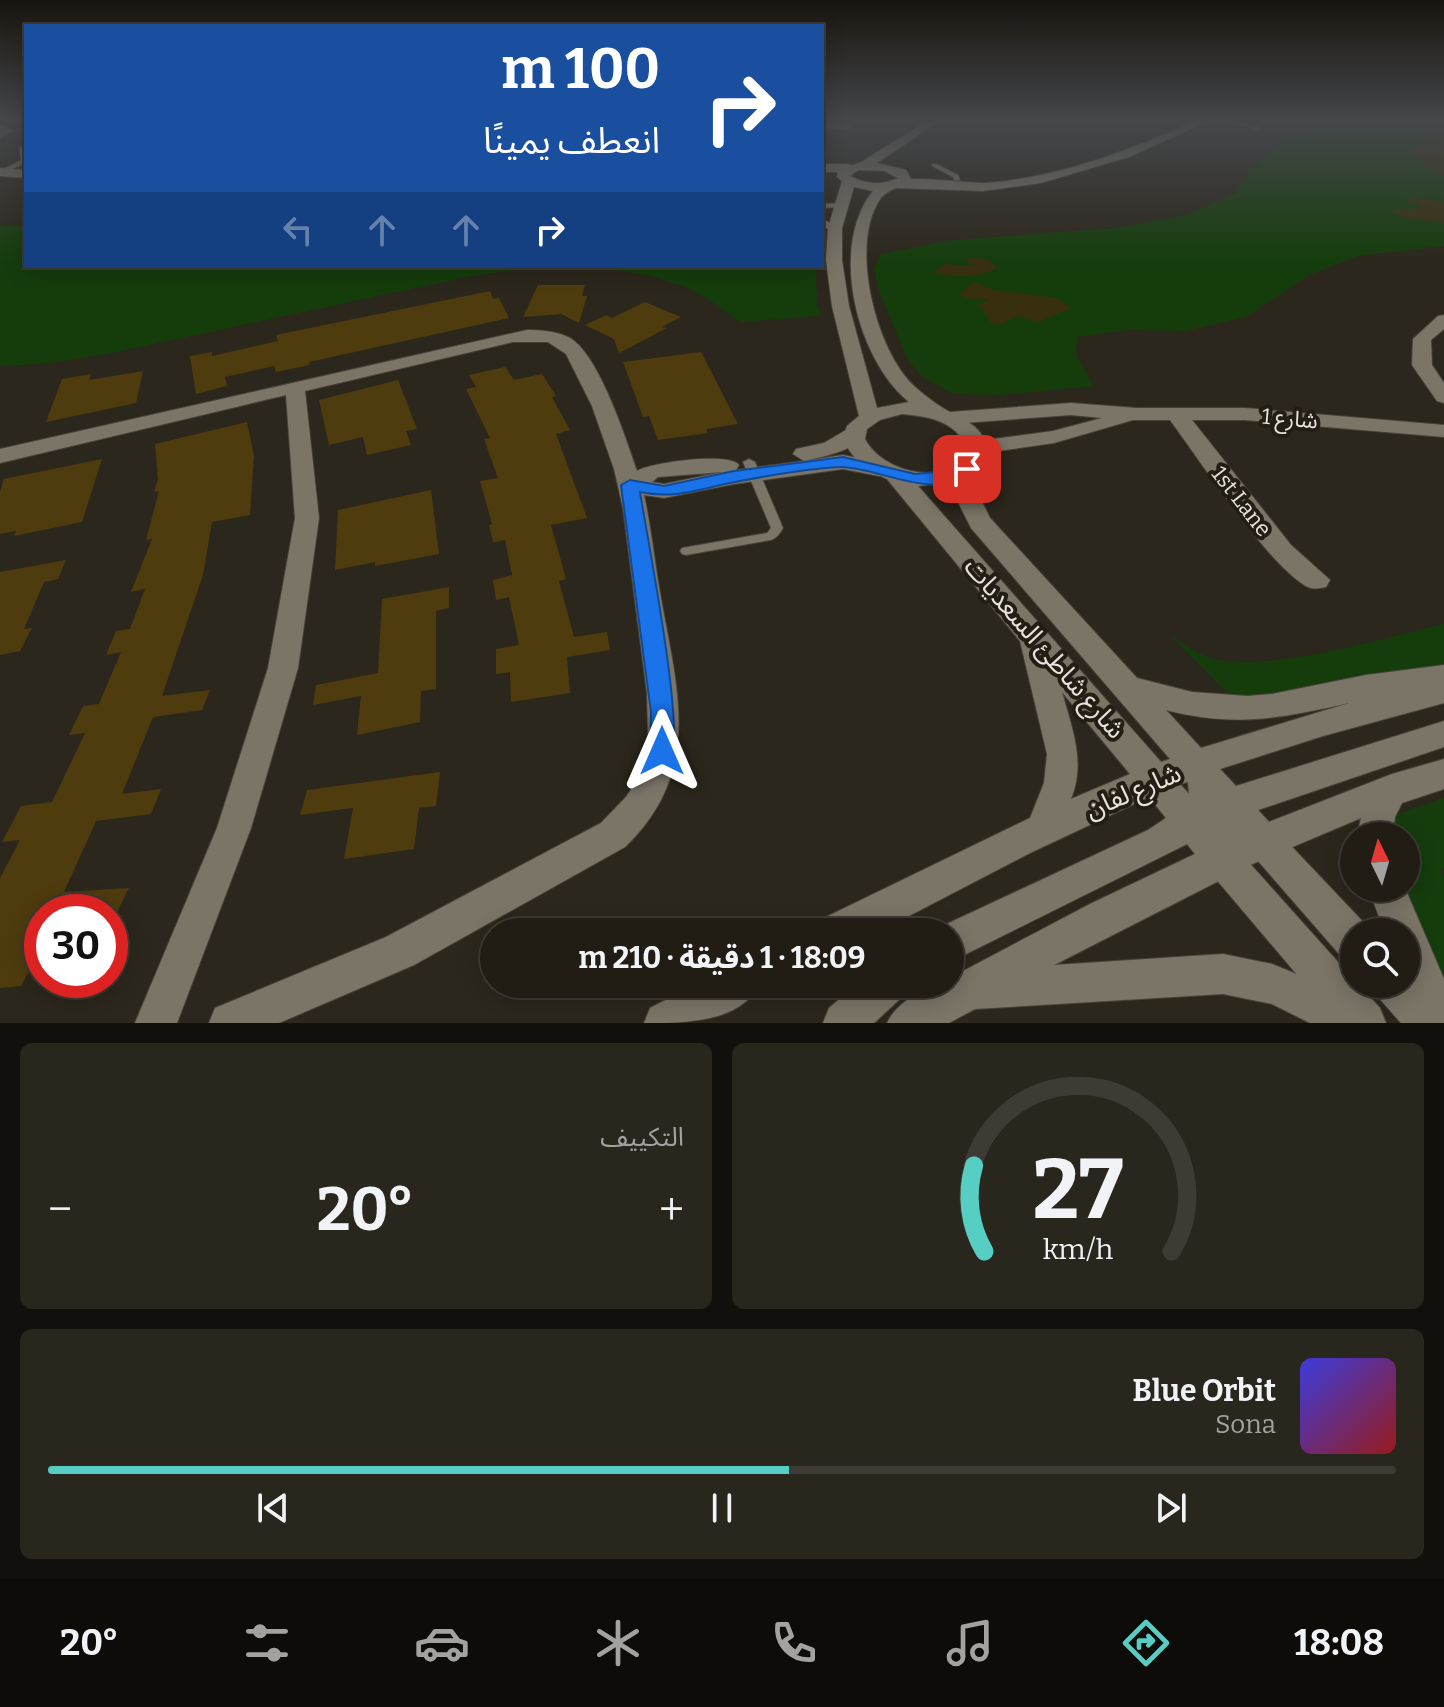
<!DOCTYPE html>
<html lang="ar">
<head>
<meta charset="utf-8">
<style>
	:root { --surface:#211d15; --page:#29261e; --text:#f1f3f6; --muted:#a2a2a0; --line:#3e3b34; --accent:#56cec3 }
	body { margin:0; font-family:Bitter,"Noto Sans Arabic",serif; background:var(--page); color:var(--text); direction:rtl; height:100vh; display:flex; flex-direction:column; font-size:30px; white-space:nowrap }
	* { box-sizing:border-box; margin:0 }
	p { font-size:26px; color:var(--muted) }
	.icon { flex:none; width:44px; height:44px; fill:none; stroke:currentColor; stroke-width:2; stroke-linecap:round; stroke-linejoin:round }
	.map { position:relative; height:1023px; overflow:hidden; direction:ltr }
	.drawer { display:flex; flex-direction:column; gap:20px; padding:20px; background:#12100c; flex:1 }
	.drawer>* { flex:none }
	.hud { position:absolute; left:24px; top:24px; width:800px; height:244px; border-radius:0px; box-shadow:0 4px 20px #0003,0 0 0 2px var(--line); direction:rtl; background:#1a4fa0; color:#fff; overflow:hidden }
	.needle { width:52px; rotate:355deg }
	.tools { position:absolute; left:1340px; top:822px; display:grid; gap:16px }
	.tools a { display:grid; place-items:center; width:80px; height:80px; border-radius:50%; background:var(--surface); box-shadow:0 4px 20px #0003,0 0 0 2px var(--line); font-size:40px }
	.speed { position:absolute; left:24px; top:894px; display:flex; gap:16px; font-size:40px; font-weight:700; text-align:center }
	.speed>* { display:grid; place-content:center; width:104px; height:104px; border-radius:50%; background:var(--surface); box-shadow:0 4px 20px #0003,0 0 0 2px var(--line); line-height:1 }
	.speed .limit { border:12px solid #d22; background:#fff; color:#111 }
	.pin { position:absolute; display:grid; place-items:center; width:68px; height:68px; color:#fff; margin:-34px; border-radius:16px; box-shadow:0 4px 12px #0006 }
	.me { position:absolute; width:88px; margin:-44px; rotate:0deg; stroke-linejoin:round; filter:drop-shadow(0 0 6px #0008) }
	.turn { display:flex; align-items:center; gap:28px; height:168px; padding:0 32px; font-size:36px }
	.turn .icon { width:104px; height:104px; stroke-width:2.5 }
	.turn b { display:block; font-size:56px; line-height:68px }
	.lanes { display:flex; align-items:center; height:76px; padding:0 32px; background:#0003; justify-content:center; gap:40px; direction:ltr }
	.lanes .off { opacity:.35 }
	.big { font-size:60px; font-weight:700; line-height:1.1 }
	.drawer .tile { flex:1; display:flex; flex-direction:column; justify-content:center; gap:12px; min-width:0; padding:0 28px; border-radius:12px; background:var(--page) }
	.drawer .dial { align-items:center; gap:0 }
	.dial svg { height:208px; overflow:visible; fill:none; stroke:var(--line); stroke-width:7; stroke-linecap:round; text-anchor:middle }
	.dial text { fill:var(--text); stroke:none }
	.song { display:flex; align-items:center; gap:24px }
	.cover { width:96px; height:96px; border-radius:12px; background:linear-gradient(135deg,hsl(240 70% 55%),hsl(0 70% 35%)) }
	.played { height:8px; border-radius:4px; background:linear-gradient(90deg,var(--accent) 55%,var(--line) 55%) }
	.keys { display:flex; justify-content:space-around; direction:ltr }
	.heat { display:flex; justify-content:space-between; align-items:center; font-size:44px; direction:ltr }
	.drawer .tiles { flex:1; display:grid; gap:20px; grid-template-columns:1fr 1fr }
	.tile:last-child { grid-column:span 2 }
	.trip { position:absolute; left:480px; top:918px; width:484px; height:80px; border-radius:40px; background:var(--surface); box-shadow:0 4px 20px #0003,0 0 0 2px var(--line); font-weight:700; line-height:80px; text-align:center; direction:rtl }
	.tab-bar { display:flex; height:128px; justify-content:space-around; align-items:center; background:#0d0c08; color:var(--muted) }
	.tab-bar .icon { width:56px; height:56px }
	.tab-bar .on { color:var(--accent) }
	.tab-bar b { font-size:36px; color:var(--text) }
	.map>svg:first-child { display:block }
</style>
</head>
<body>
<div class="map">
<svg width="1444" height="1023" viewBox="0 0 1444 1023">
	<rect width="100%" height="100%" fill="#2c271c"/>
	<path fill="#153d0c" d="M1315,120H1444V246L1358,256L1309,275L1246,317L1186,331L1129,330L1077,337L1076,355L1094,386L1001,395L953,394L920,375L906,356L878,288L874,269L881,254L952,240L1117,228L1186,215L1236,193L1249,170L1287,138Z
		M0,225L26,226V266H816L817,306L821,313L819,316L740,322L705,297L685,287L651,276L610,269L529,268L472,276L107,354L40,364L0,366Z
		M1444,624V664L1251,717L1170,635C1182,642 1195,653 1208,657C1260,676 1387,637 1444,624Z
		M1444,798V868L1441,870L1444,878V977L1406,936L1379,888H1406V836H1368L1358,828Z"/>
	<path fill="#372f0e" d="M1444,120V175L1423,167L1425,166L1420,162L1423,160L1402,152L1415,149L1417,145H1432L1419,138H1439L1422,132L1423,128L1409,121Z
		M1412,198L1444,202V223L1406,218L1391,210L1417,209L1420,205L1405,199Z
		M971,258L987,259L997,267C987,278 948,278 934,272L944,264L978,266L963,261Z
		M975,282L994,290L1056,298L1071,308L1039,322L1016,316C987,334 994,321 978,306L988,300L965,298L960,294L969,285Z"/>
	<path fill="#4e3c0e" d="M538,285H585L582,296H587L579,323L561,314L523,317Z
		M490,291L493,299L499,298L509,318L309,362L310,365L276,372L274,366L225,377L227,386L196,394L190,356L212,352V356L278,341L276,335Z
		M645,302L681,317L662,327L667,328L619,353L614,339L585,325L606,315L612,318Z
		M701,352L738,424L706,429L708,433L658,440L649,416L643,417L623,362Z
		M505,367L514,380L542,374L556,396L552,397L570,430L556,434L587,518L551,525L566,579L559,581L574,637L607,632L610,650L567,657L570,693L511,702L510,672L496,674V649L519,645L509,597L496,600L493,580L512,575L505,540L493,542L489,525L492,524L480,481L498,478L484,439L490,438L466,389L476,387L469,375Z
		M143,371L136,403L46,422L62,379L91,374L89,380Z
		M398,380L417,429L406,431L411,445L367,455L363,437L329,445L319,400Z
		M247,422L254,456L250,515L212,522L203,575L162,696L210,690L202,710L153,717L122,794L161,789L151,814L96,821L64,892L129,888L117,912H42V947L21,986L0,988V878L20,840L2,842L21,806L52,802L85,733L69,735L83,706L99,704L121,652L106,655L116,631L130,629L145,589L131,592L152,539L146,540L159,491L154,492L158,479L155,444Z
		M102,459L82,522L14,536L16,531L0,534V492L4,479Z
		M431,490L439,554L375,566V562L335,570L338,510Z
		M66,560L58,579L44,582L24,629L32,628L20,651L0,655V572Z
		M449,587V608L436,611V689L421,691L420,722L357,735L361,696L313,705L316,685L378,673L382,599Z
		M440,772L436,806L419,808L414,849L344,859L353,808L300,815L307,790Z"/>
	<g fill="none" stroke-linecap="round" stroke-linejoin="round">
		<g stroke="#474339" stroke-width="2">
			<path id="service" d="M1219,120H1227L1262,128L1259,130Z
				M22,146L25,148L26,162L0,176V171L21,160L19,148Z
				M932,164H936L958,175L960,180L955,181L953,177L932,166Z
				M822,204L843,203L846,205L843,207L822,208Z
				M822,218L837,228V232H831L822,224Z
				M749,459L755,462L783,528C780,533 777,538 771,540L686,555L682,554L680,551L682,548L767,533L771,528L743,462Z"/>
		</g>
		<g stroke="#474339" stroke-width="2">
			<path id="minor" d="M1198,120H1211L1129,157L1041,183L983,191L896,188L890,184C905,173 964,184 987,183C1061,177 1130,150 1198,120Z
				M822,122L848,123L853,126L848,129L822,128Z
				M0,125L13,131L0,137Z
				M822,164H849L855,168L849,172H822Z
				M0,168L26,170V178L0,176Z
				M1444,315V329L1431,340L1432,365L1444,383V403L1437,401L1412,365L1413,339L1438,316Z
				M527,330C541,330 557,331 570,338C599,355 626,439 637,471C652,462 729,452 739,465L736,470L804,461L793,454L796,449L824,443L846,430H862L865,435C851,452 825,456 804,461L843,455L887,464L890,469L887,474L879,476L843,469L734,484L664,498L644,495C652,531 655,568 662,604C679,696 701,774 625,847L414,965L279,1023H209L215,1008L386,937L601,823L626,797L639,778L648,735L647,693L623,508L614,469L592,406L566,354L548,342H513L305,391L319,518L298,668L251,828L177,1023H135L217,828L268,668L295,518L286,395L0,463V449ZM723,472L664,484L652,482L658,477Z
				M1071,403L1137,408H1245L1444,425V437L1245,420H1192L1291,545L1330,580L1326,587C1320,588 1315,590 1308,587C1269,567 1200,460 1170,420H1133L1054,443L978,454L967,447L970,442L1053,431L1102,418L1071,415L950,424L940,418L950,412Z
				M1264,825L1276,830L1368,927L1370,932H1354V960L1340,955L1252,854L1246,842L1252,830Z
				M1223,843L1236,848L1354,980V984H1358L1380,1008L1386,1023H1338L1210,872L1205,860L1210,848Z
				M1406,969L1444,1008V1023H1401L1379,998L1373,984H1406Z"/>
		</g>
		<g stroke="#474339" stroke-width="2">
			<path id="tertiary" d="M929,120H941L877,163L906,170L911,179C903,187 889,188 881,198C848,243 876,351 914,386C923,394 933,402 943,408C963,420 985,425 987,452C975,486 973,484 990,518L1137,678L1192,692L1247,696L1272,694L1366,675L1444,665V703L1323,736L1220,769L1236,786L1444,721V747L1258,810L1269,822L1392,774L1444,759V789L1402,803L1395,817L1393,836H1357L1361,818L1250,865L1054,965L1223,954L1272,964L1316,982L1365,1008L1371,1023H1310L1272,1004L1223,994L975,1009L949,1023H887C896,1003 927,984 950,984V978L1090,904L1195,854L1187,844L950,962V932H935L936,929L1148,830L1166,818L1149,797L1030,853L878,932H819L824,918L1030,818L1044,783L1047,754L1020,641L887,479C866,470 853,460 843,439L847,426L859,416L832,306L826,260L828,228L842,181L837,177L838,171L861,162ZM858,170L884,171L898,178C882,186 865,184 850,176ZM854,187L873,191C828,247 857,360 909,402L877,408L849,306L842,260V228ZM902,414C926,416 953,420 965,444L963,459C937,486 881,470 865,439L867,429L880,420ZM954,482L953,492L971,528L1170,759L1161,762L918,486ZM1062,692L1130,774L1071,799C1086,762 1072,729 1062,692ZM1349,703L1201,748L1166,710C1236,728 1281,718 1349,703ZM1188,782V783L1189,794L1180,784Z
				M1368,888H1405L1444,979V1023H1421L1406,984V932H1385Z
				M697,984H759C741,1023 683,1023 644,1023L650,1008Z
				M857,984H907L901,998L874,1023H823L829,1008Z"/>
		</g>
		<use href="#service" fill="#7b7568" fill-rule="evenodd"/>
		<use href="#minor" fill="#7b7568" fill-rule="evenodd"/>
		<use href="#tertiary" fill="#7b7568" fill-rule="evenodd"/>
	</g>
	<linearGradient id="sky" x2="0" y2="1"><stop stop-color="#18150f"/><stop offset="0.46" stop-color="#45474b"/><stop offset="1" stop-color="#45474b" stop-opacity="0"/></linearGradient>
	<rect width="1444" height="263" fill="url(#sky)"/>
	<path fill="#1a73e8" stroke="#114b97" stroke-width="2" d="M843,457L915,474L949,471L967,464L975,469C942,506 877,466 840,467C804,469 765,476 730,483C696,490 675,499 640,492C647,537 685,728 671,759L662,762L654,759L650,751L651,712L621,485L630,480L664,486L734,471Z"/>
	<g text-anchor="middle" stroke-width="8" stroke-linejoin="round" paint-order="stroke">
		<g font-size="22" fill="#e7e3dc" stroke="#231e13">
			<text transform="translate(1290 418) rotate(5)" y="8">شارع 1</text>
			<text transform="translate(1242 501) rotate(52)" y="8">1st Lane</text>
		</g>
		<g font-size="26" fill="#e7e3dc" stroke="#231e13">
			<text transform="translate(1045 648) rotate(49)" y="9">شارع شاطئ السعديات</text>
			<text transform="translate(1133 791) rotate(-23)" y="9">شارع لفان</text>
		</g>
	</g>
</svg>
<div class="tools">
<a><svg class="needle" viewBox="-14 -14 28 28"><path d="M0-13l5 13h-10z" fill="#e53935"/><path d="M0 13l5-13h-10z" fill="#a2a2a0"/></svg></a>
<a><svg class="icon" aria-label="search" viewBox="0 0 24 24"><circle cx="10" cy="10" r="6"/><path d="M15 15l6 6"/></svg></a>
</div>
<div class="speed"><div class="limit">30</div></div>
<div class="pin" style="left:967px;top:469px;background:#d93025"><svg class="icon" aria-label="arrive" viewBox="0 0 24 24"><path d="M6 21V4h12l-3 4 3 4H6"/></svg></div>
<svg class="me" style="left:662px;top:751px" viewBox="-20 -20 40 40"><path d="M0-17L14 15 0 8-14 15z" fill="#1a73e8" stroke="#fff" stroke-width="4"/></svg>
<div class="trip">18:09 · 1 دقيقة · 210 m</div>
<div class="hud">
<div class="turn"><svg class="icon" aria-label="right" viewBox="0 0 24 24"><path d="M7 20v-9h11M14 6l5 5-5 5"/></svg><div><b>100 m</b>انعطف يمينًا</div></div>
<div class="lanes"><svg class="icon off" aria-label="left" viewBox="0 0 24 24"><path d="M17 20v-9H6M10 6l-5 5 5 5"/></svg><svg class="icon off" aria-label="ahead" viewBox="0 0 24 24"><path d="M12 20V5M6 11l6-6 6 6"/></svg><svg class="icon off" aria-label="ahead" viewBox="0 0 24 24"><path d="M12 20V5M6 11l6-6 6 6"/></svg><svg class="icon" aria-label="right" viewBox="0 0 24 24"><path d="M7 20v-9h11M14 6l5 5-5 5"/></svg></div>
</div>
</div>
<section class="drawer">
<div class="tiles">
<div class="tile dial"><svg viewBox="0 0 100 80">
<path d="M14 69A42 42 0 1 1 86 69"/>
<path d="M14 69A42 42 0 0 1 10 36" stroke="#56cec3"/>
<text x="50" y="56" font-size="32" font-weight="700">27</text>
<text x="50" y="72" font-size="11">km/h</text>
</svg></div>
<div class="tile"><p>التكييف</p>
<div class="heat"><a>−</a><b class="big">20°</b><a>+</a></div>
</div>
<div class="tile">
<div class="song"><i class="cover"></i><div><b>Blue Orbit</b><p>Sona</p></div></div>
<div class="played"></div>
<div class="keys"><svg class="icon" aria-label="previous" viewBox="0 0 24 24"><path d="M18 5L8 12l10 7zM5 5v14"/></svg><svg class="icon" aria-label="pause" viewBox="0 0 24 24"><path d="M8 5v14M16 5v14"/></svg><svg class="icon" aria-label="next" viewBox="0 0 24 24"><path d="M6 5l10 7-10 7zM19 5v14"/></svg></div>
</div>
</div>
</section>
<nav class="tab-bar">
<b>18:08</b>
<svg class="icon on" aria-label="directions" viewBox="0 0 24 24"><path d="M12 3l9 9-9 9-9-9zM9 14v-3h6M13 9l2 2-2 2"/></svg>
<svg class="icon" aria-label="music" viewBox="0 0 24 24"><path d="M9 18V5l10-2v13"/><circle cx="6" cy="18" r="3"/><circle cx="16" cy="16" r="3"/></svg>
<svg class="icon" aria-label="phone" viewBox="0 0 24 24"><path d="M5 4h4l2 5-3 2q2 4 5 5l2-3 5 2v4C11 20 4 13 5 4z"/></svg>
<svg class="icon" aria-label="climate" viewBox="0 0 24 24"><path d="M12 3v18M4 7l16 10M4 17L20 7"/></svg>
<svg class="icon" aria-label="car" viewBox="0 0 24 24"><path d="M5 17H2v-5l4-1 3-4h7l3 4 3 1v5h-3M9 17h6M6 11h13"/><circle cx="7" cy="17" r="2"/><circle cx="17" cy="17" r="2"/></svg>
<svg class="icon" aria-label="filters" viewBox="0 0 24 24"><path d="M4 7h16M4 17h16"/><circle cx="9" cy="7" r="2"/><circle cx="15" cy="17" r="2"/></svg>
<b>20°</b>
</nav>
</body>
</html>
